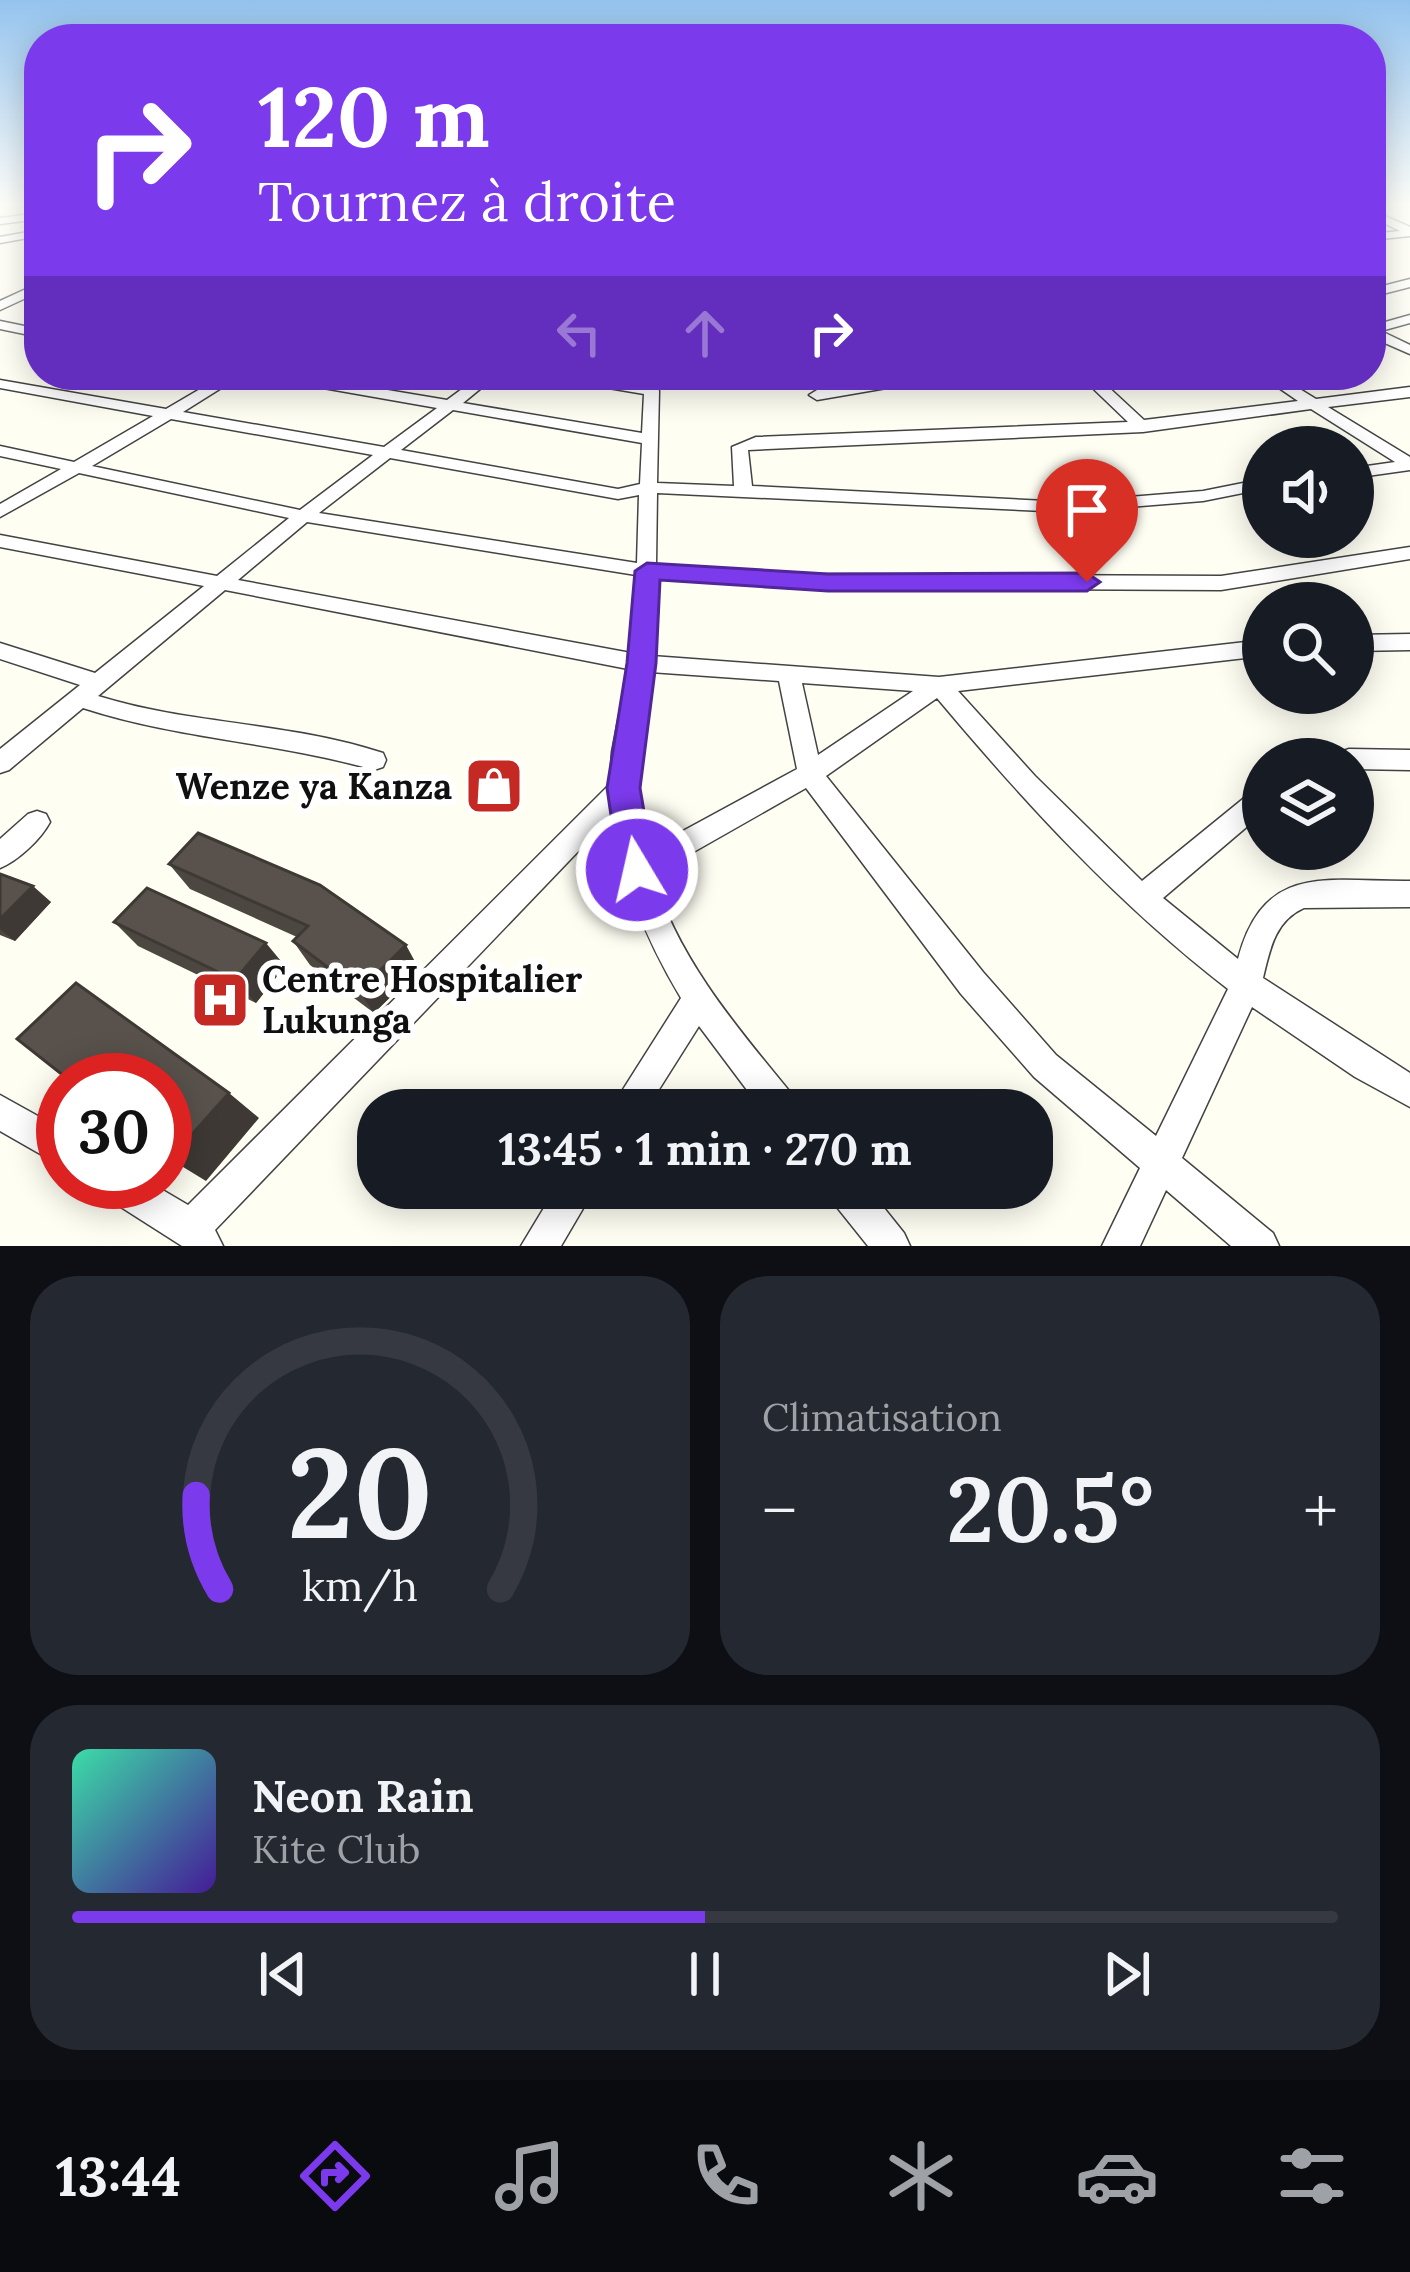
<!DOCTYPE html>
<html lang="fr">
<head>
<meta charset="utf-8">
<style>
	:root { --surface:#171b24; --page:#242831; --text:#f1f3f6; --muted:#9ea1a6; --line:#363941; --accent:#7c3aed }
	body { margin:0; font-family:Lora,serif; background:var(--page); color:var(--text); height:100vh; display:flex; flex-direction:column; font-size:45px; white-space:nowrap }
	* { box-sizing:border-box; margin:0 }
	p { font-size:39px; color:var(--muted) }
	.icon { flex:none; width:66px; height:66px; fill:none; stroke:currentColor; stroke-width:2; stroke-linecap:round; stroke-linejoin:round }
	.map { position:relative; height:1246px; overflow:hidden }
	.panel { display:flex; flex-direction:column; gap:30px; padding:30px; background:#0d0f14; flex:1 }
	.panel>* { flex:none }
	.hud { position:absolute; left:24px; top:24px; width:1362px; height:366px; border-radius:48px; box-shadow:0 6px 30px #0003; background:#7c3aed; color:#fff; overflow:hidden }
	.tools { position:absolute; left:1242px; top:426px; display:grid; gap:24px }
	.tools a { display:grid; place-items:center; width:132px; height:132px; border-radius:50%; background:var(--surface); box-shadow:0 6px 30px #0003; font-size:60px }
	.speed { position:absolute; left:36px; top:1053px; display:flex; gap:24px; font-size:60px; font-weight:700; text-align:center }
	.speed>* { display:grid; place-content:center; width:156px; height:156px; border-radius:50%; background:var(--surface); box-shadow:0 6px 30px #0003; line-height:1 }
	.speed .limit { border:18px solid #d22; background:#fff; color:#111 }
	.pin { position:absolute; display:grid; place-items:center; width:102px; height:102px; color:#fff; margin:-123px -51px; border-radius:50% 50% 50% 0; rotate:-45deg; box-shadow:0 0 12px #0007 }
	.pin .icon { rotate:45deg }
	.me { position:absolute; width:132px; margin:-66px; rotate:351deg; stroke-linejoin:round; filter:drop-shadow(0 0 9px #0008) }
	.turn { display:flex; align-items:center; gap:42px; height:252px; padding:0 36px; font-size:54px }
	.turn .icon { width:156px; height:156px; stroke-width:2.5 }
	.turn b { display:block; font-size:84px; line-height:102px }
	.lanes { display:flex; align-items:center; height:114px; padding:0 36px; background:#0003; justify-content:center; gap:60px; direction:ltr }
	.lanes .off { opacity:.35 }
	.big { font-size:90px; font-weight:700; line-height:1.1 }
	.panel .widget { flex:1; display:flex; flex-direction:column; justify-content:center; gap:18px; min-width:0; padding:0 42px; border-radius:48px; background:var(--page) }
	.panel .dial { align-items:center; gap:0 }
	.dial svg { height:312px; overflow:visible; fill:none; stroke:var(--line); stroke-width:7; stroke-linecap:round; text-anchor:middle }
	.dial text { fill:var(--text); stroke:none }
	.song { display:flex; align-items:center; gap:36px }
	.cover { width:144px; height:144px; border-radius:18px; background:linear-gradient(135deg,hsl(160 70% 55%),hsl(260 70% 35%)) }
	.played { height:12px; border-radius:6px; background:linear-gradient(90deg,var(--accent) 50%,var(--line) 50%) }
	.keys { display:flex; justify-content:space-around; direction:ltr }
	.heat { display:flex; justify-content:space-between; align-items:center; font-size:66px; direction:ltr }
	.panel .tiles { flex:1; display:grid; gap:30px; grid-template-columns:1fr 1fr }
	.widget:last-child { grid-column:span 2 }
	.trip { position:absolute; left:357px; top:1089px; width:696px; height:120px; border-radius:48px; background:var(--surface); box-shadow:0 6px 30px #0003; font-weight:700; line-height:120px; text-align:center }
	.dock { display:flex; height:192px; justify-content:space-around; align-items:center; background:#090b0e; color:var(--muted) }
	.dock .icon { width:84px; height:84px }
	.dock .active { color:var(--accent) }
	.dock b { font-size:54px; color:var(--text) }
	.map>svg:first-child { display:block }
</style>
</head>
<body>
<div class="map">
<svg width="1410" height="1246" viewBox="0 0 1410 1246">
	<rect width="100%" height="100%" fill="#fffef3"/>
	<g fill="none" stroke-linecap="round" stroke-linejoin="round">
		<g stroke="#434343" stroke-width="3">
			<path id="minor" d="M1371,210L1410,227V236L1371,240V234L1400,231L1371,217Z
				M39,213V219L0,224V218Z
				M39,230V236L0,243V237Z
				M1410,279V287L1371,297V289Z
				M39,283V292L0,310V301Z
				M1410,315V323L1381,331L1410,345V354L1371,337V326Z
				M0,321L39,329V337L0,329Z
				M224,375H242L183,412L384,447L437,408L272,379L265,375H298L447,400L481,375H497L463,403L642,433L644,394L555,379L548,375H582L642,385L639,375H653L659,391L657,483L734,486L732,447L756,437L1128,422L1079,375H1131L1104,383L1144,420L1298,401L1260,375H1277L1316,399L1410,387V397L1328,407L1410,457V470L1353,478V468L1395,462L1311,409L1143,432L748,450L752,486L1067,502L1203,491L1263,479V489L1203,501L1067,512L657,493L656,565L791,574L1221,576L1410,547V559L1221,590L791,588L656,578L652,656L939,677L1263,640V656L958,691L1035,776L1142,881L1254,790L1263,787V813L1163,898L1238,959C1264,861 1328,882 1410,881V907L1304,908C1275,921 1270,949 1263,978L1410,1073V1107L1355,1077L1252,1007L1182,1158L1273,1233L1279,1246H1231L1166,1190L1140,1246H1102L1140,1168L1034,1077L961,994L806,788L653,875C678,960 740,1031 795,1098L800,1110H762L699,1026L646,1110H610L681,998C647,941 621,881 613,815L215,1230L223,1246H182L102,1195L97,1182H149L188,1205L610,784L612,752L628,669L225,590L98,696C191,725 290,722 383,753L386,760L383,767L374,770C278,742 178,739 83,708L9,770L0,773V749L80,685L0,659V643L95,673L204,586L0,547V535L217,576L289,518L79,473L0,517V504L61,469L0,456V446L74,462L153,416L0,388V380L166,409ZM453,410L642,443L640,484L618,489L401,450ZM171,419L373,455L300,510L92,466ZM390,458L618,499L639,495L637,563L319,513ZM307,522L636,575L631,653L238,580ZM650,672L779,681L797,769L646,851L635,771ZM802,683L913,691L818,755ZM937,698C1026,804 1119,905 1228,989L1156,1136L1056,1055L983,972L826,776Z
				M912,375H946L939,379L817,400L809,395L817,390Z
				M1410,634V650L1353,651V635Z
				M1349,749L1410,750V770L1353,769V759H1337L1340,752Z
				M37,811L46,814L50,822C41,839 18,861 0,868V839L28,814Z
				M0,1095L63,1130V1167L0,1131Z
				M556,1188H595L561,1246H521Z
				M827,1188H868L904,1233L910,1246H868L832,1201Z"/>
		</g>
		<use href="#minor" fill="#fff" fill-rule="evenodd"/>
	</g>
	<path fill="#4d4741" d="M169,864L419,969L374,1013L310,965L293,941L297,937L190,889Z
		M0,874L51,902L15,941L0,935Z
		M114,922L285,966L256,1003L138,946Z"/>
	<path fill="#3e3935" d="M33,886L51,902L15,941L0,929V919Z
		M266,943L285,966L256,1003L235,980Z
		M406,945L419,969L374,1013L359,991Z
		M229,1093L259,1118L206,1181L170,1159Z"/>
	<path fill="#59524c" stroke="#3e3935" stroke-width="3" d="M198,833L320,885L406,945L359,991L293,941L308,926L169,864Z
		M0,874L33,886L0,919Z
		M147,888L266,943L235,980L114,922Z
		M76,983L229,1093L170,1159L165,1155V1080H69L17,1039Z"/>
	<linearGradient id="sky" x2="0" y2="1"><stop stop-color="#94c3ee"/><stop offset="0.54" stop-color="#fffffa"/><stop offset="1" stop-color="#fffffa" stop-opacity="0"/></linearGradient>
	<rect width="1410" height="381" fill="url(#sky)"/>
	<path fill="#7c3aed" stroke="#51269a" stroke-width="3" d="M647,563L828,574L1087,573L1100,582L1087,591H828L660,580L656,663L640,788L654,870L649,882L637,886L624,882L619,870L607,788L627,663L635,571Z"/>
	<defs>
		<g id="shop-square" transform="scale(3)"><rect x="-9" y="-9" width="18" height="18" rx="4" fill="#c42924" stroke="#fff"/><path d="M-5-2.5h2.3a2.7 3.5 0 0 1 5.4 0H5L5.5 6h-11ZM-1.5-2.5h3a1.5 2.3 0 0 0-3 0Z" fill="#fff"/></g>
		<g id="hospital-square" transform="scale(3)"><rect x="-9" y="-9" width="18" height="18" rx="4" fill="#c42924" stroke="#fff"/><path d="M-5-5h3v3.5h4V-5h3V5h-3V1.5h-4V5h-3Z" fill="#fff"/></g>
	</defs>
	<g fill-rule="evenodd">
		<use href="#shop-square" x="494" y="786"/>
		<use href="#hospital-square" x="220" y="1000"/>
	</g>
	<g text-anchor="middle" stroke-width="12" stroke-linejoin="round" paint-order="stroke">
		<g font-size="36" font-weight="bold" fill="#101010" stroke="#fff" text-anchor="end">
			<text x="452" y="799">Wenze ya Kanza</text>
			<text x="262" y="992" text-anchor="start">Centre Hospitalier<tspan x="262" dy="41">Lukunga</tspan></text>
		</g>
	</g>
</svg>
<div class="tools">
<a><svg class="icon" aria-label="sound" viewBox="0 0 24 24"><path d="M4 9h4l5-4v14l-5-4H4zM17 9q2 3 0 6"/></svg></a>
<a><svg class="icon" aria-label="search" viewBox="0 0 24 24"><circle cx="10" cy="10" r="6"/><path d="M15 15l6 6"/></svg></a>
<a><svg class="icon" aria-label="layers" viewBox="0 0 24 24"><path d="M12 4l9 5-9 5-9-5zM3 14l9 5 9-5"/></svg></a>
</div>
<div class="speed"><div class="limit">30</div></div>
<div class="pin" style="left:1087px;top:582px;background:#d93025"><svg class="icon" aria-label="arrive" viewBox="0 0 24 24"><path d="M6 21V4h12l-3 4 3 4H6"/></svg></div>
<svg class="me" style="left:637px;top:870px" viewBox="-20 -20 40 40"><circle r="17" fill="#7c3aed" stroke="#fff" stroke-width="3"/><path d="M0-11L8 9 0 5-8 9z" fill="#fff"/></svg>
<div class="trip">13:45 · 1 min · 270 m</div>
<div class="hud">
<div class="turn"><svg class="icon" aria-label="right" viewBox="0 0 24 24"><path d="M7 20v-9h11M14 6l5 5-5 5"/></svg><div><b>120 m</b>Tournez à droite</div></div>
<div class="lanes"><svg class="icon off" aria-label="left" viewBox="0 0 24 24"><path d="M17 20v-9H6M10 6l-5 5 5 5"/></svg><svg class="icon off" aria-label="ahead" viewBox="0 0 24 24"><path d="M12 20V5M6 11l6-6 6 6"/></svg><svg class="icon" aria-label="right" viewBox="0 0 24 24"><path d="M7 20v-9h11M14 6l5 5-5 5"/></svg></div>
</div>
</div>
<section class="panel">
<div class="tiles">
<div class="widget dial"><svg viewBox="0 0 100 80">
<path d="M14 69A42 42 0 1 1 86 69"/>
<path d="M14 69A42 42 0 0 1 8 45" stroke="#7c3aed"/>
<text x="50" y="56" font-size="32" font-weight="700">20</text>
<text x="50" y="72" font-size="11">km/h</text>
</svg></div>
<div class="widget"><p>Climatisation</p>
<div class="heat"><a>−</a><b class="big">20.5°</b><a>+</a></div>
</div>
<div class="widget">
<div class="song"><i class="cover"></i><div><b>Neon Rain</b><p>Kite Club</p></div></div>
<div class="played"></div>
<div class="keys"><svg class="icon" aria-label="previous" viewBox="0 0 24 24"><path d="M18 5L8 12l10 7zM5 5v14"/></svg><svg class="icon" aria-label="pause" viewBox="0 0 24 24"><path d="M8 5v14M16 5v14"/></svg><svg class="icon" aria-label="next" viewBox="0 0 24 24"><path d="M6 5l10 7-10 7zM19 5v14"/></svg></div>
</div>
</div>
</section>
<nav class="dock">
<b>13:44</b>
<svg class="icon active" aria-label="directions" viewBox="0 0 24 24"><path d="M12 3l9 9-9 9-9-9zM9 14v-3h6M13 9l2 2-2 2"/></svg>
<svg class="icon" aria-label="music" viewBox="0 0 24 24"><path d="M9 18V5l10-2v13"/><circle cx="6" cy="18" r="3"/><circle cx="16" cy="16" r="3"/></svg>
<svg class="icon" aria-label="phone" viewBox="0 0 24 24"><path d="M5 4h4l2 5-3 2q2 4 5 5l2-3 5 2v4C11 20 4 13 5 4z"/></svg>
<svg class="icon" aria-label="climate" viewBox="0 0 24 24"><path d="M12 3v18M4 7l16 10M4 17L20 7"/></svg>
<svg class="icon" aria-label="car" viewBox="0 0 24 24"><path d="M5 17H2v-5l4-1 3-4h7l3 4 3 1v5h-3M9 17h6M6 11h13"/><circle cx="7" cy="17" r="2"/><circle cx="17" cy="17" r="2"/></svg>
<svg class="icon" aria-label="filters" viewBox="0 0 24 24"><path d="M4 7h16M4 17h16"/><circle cx="9" cy="7" r="2"/><circle cx="15" cy="17" r="2"/></svg>
</nav>
</body>
</html>
